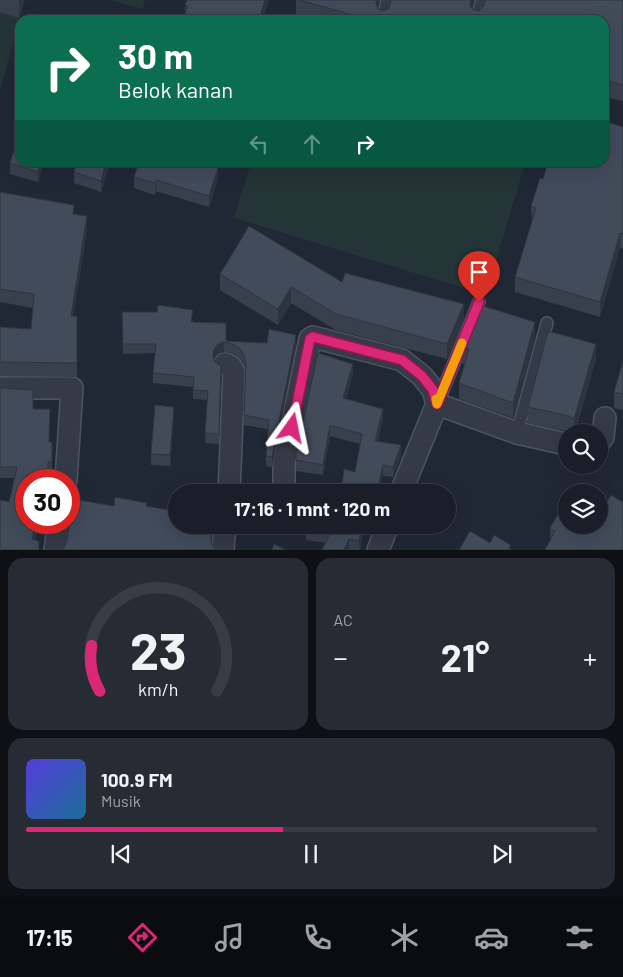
<!DOCTYPE html>
<html lang="id">
<head>
<meta charset="utf-8">
<style>
	:root { --surface:#191e28; --page:#262b34; --text:#f1f3f6; --muted:#9fa2a8; --line:#373c45; --accent:#db2777 }
	body { margin:0; font-family:Barlow,sans-serif; background:var(--page); color:var(--text); height:100vh; display:flex; flex-direction:column; font-size:19px; white-space:nowrap }
	* { box-sizing:border-box; margin:0 }
	p { font-size:16px; color:var(--muted) }
	.icon { flex:none; width:28px; height:28px; fill:none; stroke:currentColor; stroke-width:2; stroke-linecap:round; stroke-linejoin:round }
	.map { position:relative; height:550px; overflow:hidden }
	.panel { display:flex; flex-direction:column; gap:8px; padding:8px; background:#0e1016; flex:1 }
	.panel>* { flex:none }
	.hud { position:absolute; left:15px; top:15px; width:594px; height:152px; border-radius:15px; box-shadow:0 5px 20px #0002,0 0 0 1px var(--line); background:#0b6e4f; color:#fff; overflow:hidden }
	.fabs { position:absolute; left:558px; top:424px; display:grid; gap:10px }
	.fabs a { display:grid; place-items:center; width:50px; height:50px; border-radius:50%; background:var(--surface); box-shadow:0 5px 20px #0002,0 0 0 1px var(--line); font-size:25px }
	.speed { position:absolute; left:15px; top:469px; display:flex; gap:10px; font-size:25px; font-weight:700; text-align:center }
	.speed>* { display:grid; place-content:center; width:65px; height:65px; border-radius:50%; background:var(--surface); box-shadow:0 5px 20px #0002,0 0 0 1px var(--line); line-height:1 }
	.speed .limit { border:8px solid #d22; background:#fff; color:#111 }
	.pin { position:absolute; display:grid; place-items:center; width:42px; height:42px; color:#fff; margin:-51px -21px; border-radius:50% 50% 50% 0; rotate:-45deg; box-shadow:0 0 5px #0007 }
	.pin .icon { rotate:45deg }
	.me { position:absolute; width:55px; margin:-28px; rotate:12deg; stroke-linejoin:round; filter:drop-shadow(0 0 4px #0008) }
	.turn { display:flex; align-items:center; gap:18px; height:105px; padding:0 20px; font-size:22px }
	.turn .icon { width:65px; height:65px; stroke-width:2.5 }
	.turn b { display:block; font-size:35px; line-height:42px }
	.lanes { display:flex; align-items:center; height:48px; padding:0 20px; background:#0003; justify-content:center; gap:25px; direction:ltr }
	.lanes .off { opacity:.35 }
	.big { font-size:38px; font-weight:700; line-height:1.1 }
	.panel .card { flex:1; display:flex; flex-direction:column; justify-content:center; gap:8px; min-width:0; padding:0 18px; border-radius:15px; background:var(--page) }
	.panel .dial { align-items:center; gap:0 }
	.dial svg { height:130px; overflow:visible; fill:none; stroke:var(--line); stroke-width:7; stroke-linecap:round; text-anchor:middle }
	.dial text { fill:var(--text); stroke:none }
	.song { display:flex; align-items:center; gap:15px }
	.cover { width:60px; height:60px; border-radius:8px; background:linear-gradient(135deg,hsl(250 70% 55%),hsl(200 70% 35%)) }
	.played { height:5px; border-radius:2px; background:linear-gradient(90deg,var(--accent) 45%,var(--line) 45%) }
	.keys { display:flex; justify-content:space-around; direction:ltr }
	.heat { display:flex; justify-content:space-between; align-items:center; font-size:28px; direction:ltr }
	.panel .tiles { flex:1; display:grid; gap:8px; grid-template-columns:1fr 1fr }
	.card:last-child { grid-column:span 2 }
	.trip { position:absolute; left:168px; top:484px; width:288px; height:50px; border-radius:25px; background:var(--surface); box-shadow:0 5px 20px #0002,0 0 0 1px var(--line); font-weight:700; line-height:50px; text-align:center }
	.menu { display:flex; height:80px; justify-content:space-around; align-items:center; background:#0a0c10; color:var(--muted) }
	.menu .icon { width:35px; height:35px }
	.menu .selected { color:var(--accent) }
	.menu b { font-size:22px; color:var(--text) }
	.map>svg:first-child { display:block }
</style>
</head>
<body>
<div class="map">
<svg width="623" height="550" viewBox="0 0 623 550">
	<rect width="100%" height="100%" fill="#212835"/>
	<path fill="#243537" d="M0,0H25L0,91Z
		M110,0H145L143,9Z
		M251,162H525V163L488,288L467,289L234,218Z"/>
	<g fill="none" stroke-linecap="round" stroke-linejoin="round">
		<g stroke="#4e5561" stroke-width="14">
			<path id="lane" d="M383,20L387,0
				M477,20L482,0
				M438,402L479,302
				M517,433L547,323"/>
		</g>
		<g stroke="#4e5561" stroke-width="24">
			<path id="street" d="M225,364L230,366L234,372L229,492
				M0,388H72L66,480
				M437,404L517,433L566,444
				M599,442L603,437L605,418
				M284,492V463L310,339L313,337L402,360L422,376L433,390L437,404L401,492
				M55,550L59,522
				M223,550L225,525
				M378,550L388,525"/>
		</g>
		<use href="#lane" stroke="#343a46" stroke-width="11"/>
		<use href="#street" stroke="#343a46" stroke-width="21"/>
	</g>
	<path fill="#39404d" d="M0,0H24L19,18L0,12Z
		M296,0H380L378,9L382,11L474,0L472,9L479,11L623,0V101L604,97V20H312L296,15Z
		M185,5L263,20L185,14Z
		M623,127V249L620,248L600,317L515,292V277L532,221L531,206L543,179Z
		M44,162L38,182L10,174V163Z
		M110,162L101,192L74,183V172Z
		M218,168V179L209,207L156,191L155,195L134,188V177Z
		M0,192L74,214L87,230L73,316H77V377L0,376V327L31,329L33,308L0,302Z
		M220,274L342,282L464,320L447,359L336,330L291,303L278,325L220,290Z
		M122,312L193,320L192,323L226,341L296,345L272,467L266,466V456L268,429L244,425L246,371L244,365L240,359L235,354L224,352L218,354L214,359L221,376L219,444L205,443L207,400L193,399V387L153,383V373L155,353L123,354Z
		M535,338L513,418L459,399V383L465,364L462,363V348Z
		M596,359L575,432H570L528,423V407Z
		M623,361V410L614,408V392Z
		M353,374L346,399L383,419L378,441L401,456L393,477L355,472L360,444L330,436L323,475L296,471V454Z
		M0,388L33,409L49,442H52V473H48L26,480V522H39L35,540L9,502L15,478H0Z
		M174,418L170,466L151,465V454Z
		M306,525H370L369,527L364,526L360,550H322L326,543L306,540Z
		M593,525L623,550L550,538V528Z"/>
	<path fill="#2e343f" d="M19,0H24L19,18Z
		M265,0H269L263,20H259Z
		M376,0H380L376,19Z
		M471,0H474L470,20V5Z
		M41,162H44L38,182V172Z
		M106,162H110L101,192V181Z
		M216,162H219L218,168V179L209,207V196Z
		M156,180V191L155,195V183Z
		M87,216V230L71,330V316Z
		M620,233V248L600,317V302Z
		M291,287V303L278,325V309Z
		M464,304V320L447,359V344Z
		M535,322V338L513,418V403Z
		M296,335V345L272,467V457Z
		M224,342V352L218,354L214,359L213,356L214,349L218,344Z
		M596,344V359L574,432V419Z
		M353,364V374L343,408V398Z
		M174,407V418L170,466V455Z
		M383,409V419L375,451V441Z
		M330,425V436L323,475V465Z
		M401,445V456L393,477V467Z
		M383,465V475L379,492H377Z
		M36,522H39L32,550V539Z
		M362,525H364L359,550V541Z
		M349,539V550H344Z"/>
	<path fill="#424b5a" stroke="#2e343f" d="M187,0H265L259,20H183L188,6L185,5Z
		M299,0H376V3L378,9L382,11L388,9L390,5L391,0H471L470,5L472,9L479,11L484,5L485,0H623V85L604,80V20H371Z
		M604,121L623,127V234L620,233L600,302L515,277L536,208L531,206L540,178L543,179L548,162H604Z
		M20,131V162H41L38,172L10,163Z
		M77,162H106L101,181L74,172Z
		M139,162H216L214,167L218,168L209,196L156,180L155,183L134,177Z
		M0,192L74,205L73,214L87,216L71,316H77V363L0,362V327L31,329L34,294L0,289Z
		M249,226L342,282L345,273L464,304L447,344L336,314L291,287L278,309L220,274Z
		M158,305L193,310L191,322L226,323V341L267,343L269,329L296,335L272,457L266,456L269,420L244,415L246,363L244,356L240,349L235,345L224,342L218,344L214,349L213,356L215,362L221,366L219,434L205,433L208,391L193,390L194,377L153,373L156,344H123L122,312H157Z
		M480,305L535,322L513,403L459,383L469,349L462,348Z
		M548,331L596,344L574,419L569,416L528,407Z
		M318,353L353,364L343,398L383,409L375,441L401,445L393,467L383,465L377,492H341L344,469L355,472L362,434L330,425L323,465L296,460V454Z
		M623,361V394L614,392Z
		M0,388L33,390V409H50L49,442H52V462H48V480H26V522H36L32,539L39,541V550H0V500L9,502L17,467H0Z
		M155,405L174,407L170,455L151,454Z
		M611,495L623,502V550H545L555,531L550,528L562,507L566,510V525H599V516Z
		M115,497L147,503L146,506L176,511V525H212L211,539L212,545L216,550H62L64,547L67,541L73,499L114,506Z
		M306,525H362L359,541L349,539L344,550H322L330,533L306,530Z
		M470,531L490,543L494,535L511,545L509,548L512,550H459Z
		M274,544L286,550H272Z"/>
	<g fill="none" stroke-linecap="round" stroke-linejoin="round">
		<g stroke="#8e194d" stroke-width="12">
			<path id="route" d="M292,428L310,339L313,337L402,360L422,376L433,390L437,404L479,302"/>
		</g>
		<use href="#route" stroke="#db2777" stroke-width="9"/>
		<path stroke="#f59e0b" stroke-width="9" d="M436,399L437,404L462,343"/>
	</g>
</svg>
<div class="fabs">
<a><svg class="icon" aria-label="search" viewBox="0 0 24 24"><circle cx="10" cy="10" r="6"/><path d="M15 15l6 6"/></svg></a>
<a><svg class="icon" aria-label="layers" viewBox="0 0 24 24"><path d="M12 4l9 5-9 5-9-5zM3 14l9 5 9-5"/></svg></a>
</div>
<div class="speed"><div class="limit">30</div></div>
<div class="pin" style="left:479px;top:302px;background:#d93025"><svg class="icon" aria-label="arrive" viewBox="0 0 24 24"><path d="M6 21V4h12l-3 4 3 4H6"/></svg></div>
<svg class="me" style="left:292px;top:428px" viewBox="-20 -20 40 40"><path d="M0-17L14 15 0 8-14 15z" fill="#db2777" stroke="#fff" stroke-width="4"/></svg>
<div class="trip">17:16 · 1 mnt · 120 m</div>
<div class="hud">
<div class="turn"><svg class="icon" aria-label="right" viewBox="0 0 24 24"><path d="M7 20v-9h11M14 6l5 5-5 5"/></svg><div><b>30 m</b>Belok kanan</div></div>
<div class="lanes"><svg class="icon off" aria-label="left" viewBox="0 0 24 24"><path d="M17 20v-9H6M10 6l-5 5 5 5"/></svg><svg class="icon off" aria-label="ahead" viewBox="0 0 24 24"><path d="M12 20V5M6 11l6-6 6 6"/></svg><svg class="icon" aria-label="right" viewBox="0 0 24 24"><path d="M7 20v-9h11M14 6l5 5-5 5"/></svg></div>
</div>
</div>
<section class="panel">
<div class="tiles">
<div class="card dial"><svg viewBox="0 0 100 80">
<path d="M14 69A42 42 0 1 1 86 69"/>
<path d="M14 69A42 42 0 0 1 9 41" stroke="#db2777"/>
<text x="50" y="56" font-size="32" font-weight="700">23</text>
<text x="50" y="72" font-size="11">km/h</text>
</svg></div>
<div class="card"><p>AC</p>
<div class="heat"><a>−</a><b class="big">21°</b><a>+</a></div>
</div>
<div class="card">
<div class="song"><i class="cover"></i><div><b>100.9 FM</b><p>Musik</p></div></div>
<div class="played"></div>
<div class="keys"><svg class="icon" aria-label="previous" viewBox="0 0 24 24"><path d="M18 5L8 12l10 7zM5 5v14"/></svg><svg class="icon" aria-label="pause" viewBox="0 0 24 24"><path d="M8 5v14M16 5v14"/></svg><svg class="icon" aria-label="next" viewBox="0 0 24 24"><path d="M6 5l10 7-10 7zM19 5v14"/></svg></div>
</div>
</div>
</section>
<nav class="menu">
<b>17:15</b>
<svg class="icon selected" aria-label="directions" viewBox="0 0 24 24"><path d="M12 3l9 9-9 9-9-9zM9 14v-3h6M13 9l2 2-2 2"/></svg>
<svg class="icon" aria-label="music" viewBox="0 0 24 24"><path d="M9 18V5l10-2v13"/><circle cx="6" cy="18" r="3"/><circle cx="16" cy="16" r="3"/></svg>
<svg class="icon" aria-label="phone" viewBox="0 0 24 24"><path d="M5 4h4l2 5-3 2q2 4 5 5l2-3 5 2v4C11 20 4 13 5 4z"/></svg>
<svg class="icon" aria-label="climate" viewBox="0 0 24 24"><path d="M12 3v18M4 7l16 10M4 17L20 7"/></svg>
<svg class="icon" aria-label="car" viewBox="0 0 24 24"><path d="M5 17H2v-5l4-1 3-4h7l3 4 3 1v5h-3M9 17h6M6 11h13"/><circle cx="7" cy="17" r="2"/><circle cx="17" cy="17" r="2"/></svg>
<svg class="icon" aria-label="filters" viewBox="0 0 24 24"><path d="M4 7h16M4 17h16"/><circle cx="9" cy="7" r="2"/><circle cx="15" cy="17" r="2"/></svg>
</nav>
</body>
</html>
